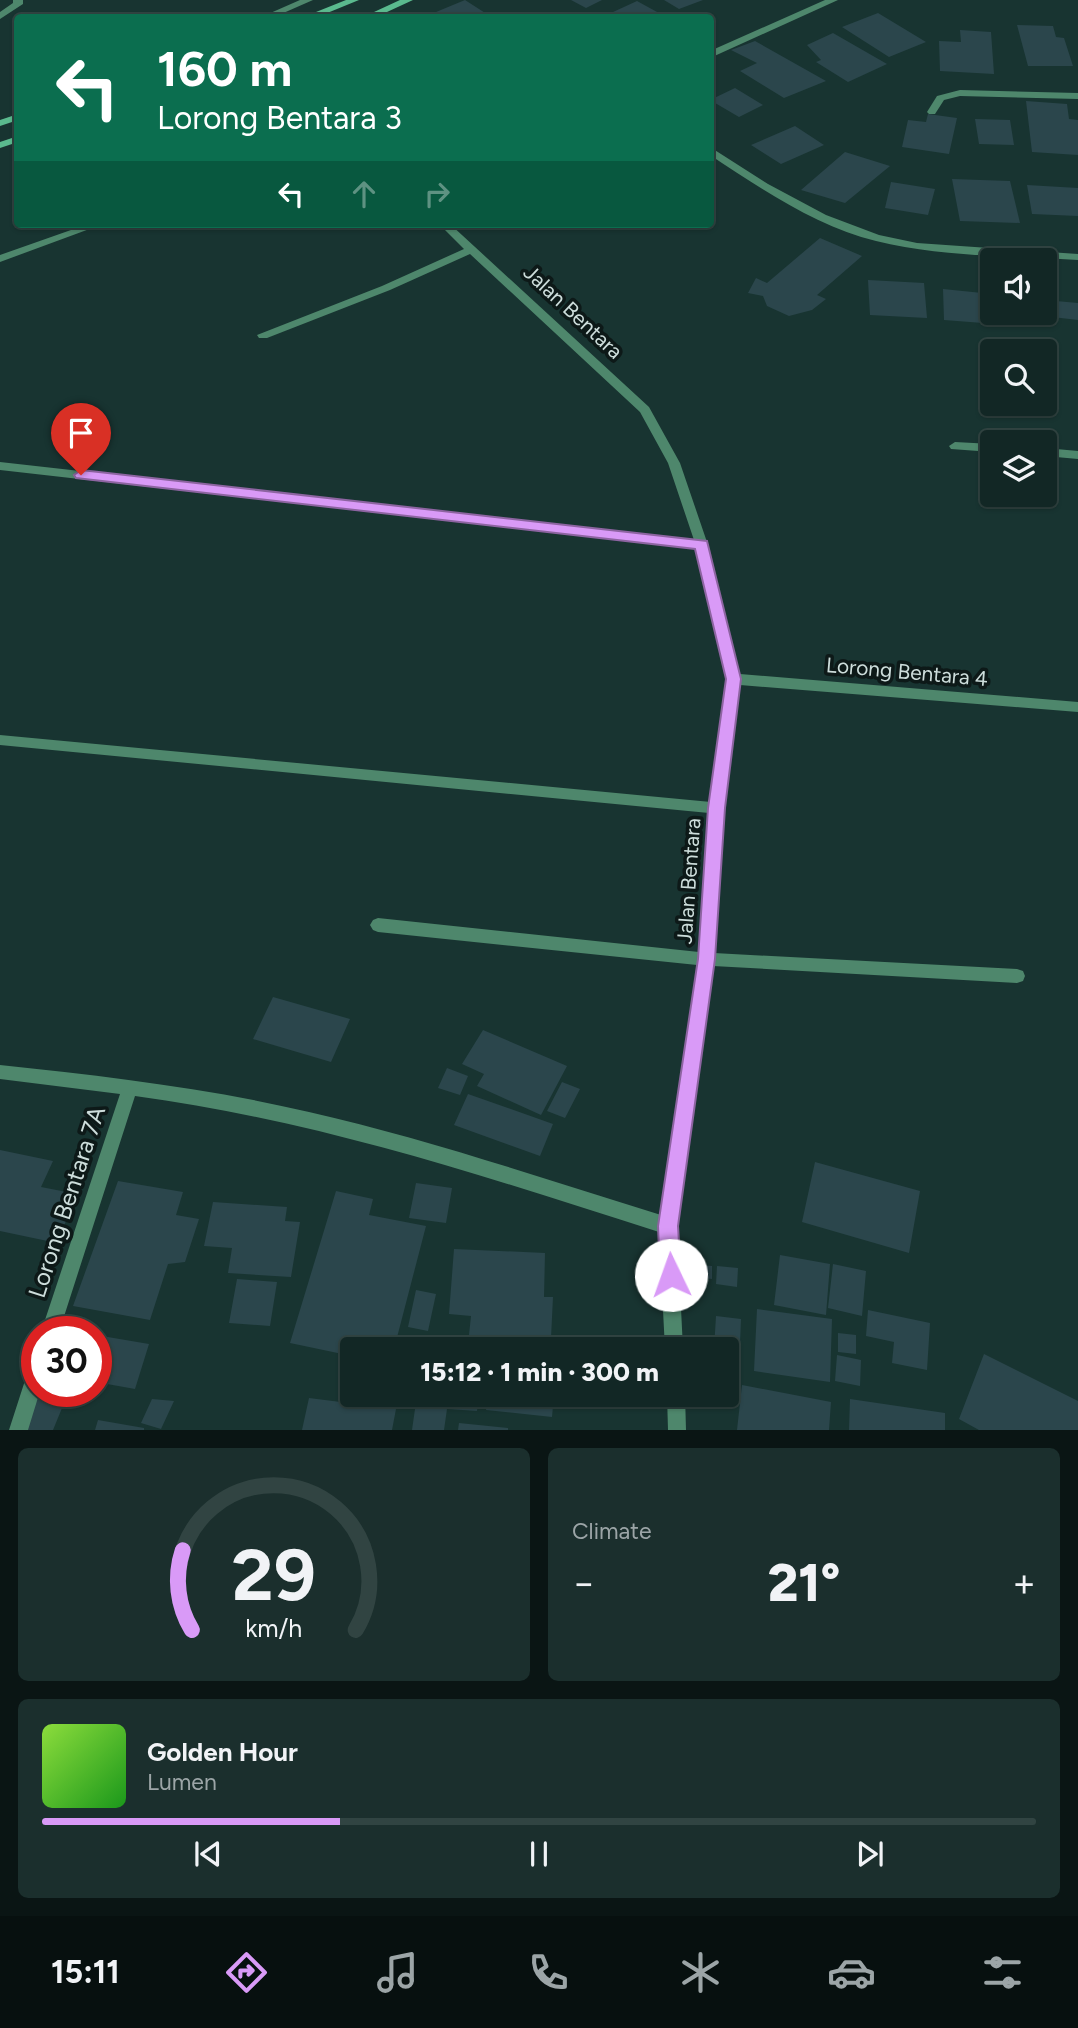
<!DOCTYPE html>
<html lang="en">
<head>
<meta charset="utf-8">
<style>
	:root { --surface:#122725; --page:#1b2f2d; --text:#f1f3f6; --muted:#9ca5a7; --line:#314442; --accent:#d99af7 }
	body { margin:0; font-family:Figtree,sans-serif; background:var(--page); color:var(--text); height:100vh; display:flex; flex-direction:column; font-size:26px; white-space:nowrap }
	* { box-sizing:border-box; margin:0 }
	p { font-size:23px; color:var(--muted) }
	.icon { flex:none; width:38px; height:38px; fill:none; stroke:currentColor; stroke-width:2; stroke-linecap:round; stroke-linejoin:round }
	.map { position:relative; height:1430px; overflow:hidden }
	.drawer { display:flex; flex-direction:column; gap:18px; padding:18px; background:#0a1514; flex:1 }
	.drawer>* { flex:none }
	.hud { position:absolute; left:14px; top:14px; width:700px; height:214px; border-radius:7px; box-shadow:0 2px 5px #0004,0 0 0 2px var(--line); background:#0b6e4f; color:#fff; overflow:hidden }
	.controls { position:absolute; left:980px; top:248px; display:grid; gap:14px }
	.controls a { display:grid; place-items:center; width:77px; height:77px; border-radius:7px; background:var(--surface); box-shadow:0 2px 5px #0004,0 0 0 2px var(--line); font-size:35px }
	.speed { position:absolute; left:21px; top:1316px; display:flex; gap:14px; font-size:35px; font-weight:700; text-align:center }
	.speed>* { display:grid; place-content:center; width:91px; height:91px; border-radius:50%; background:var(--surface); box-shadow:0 2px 5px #0004,0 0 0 2px var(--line); line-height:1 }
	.speed .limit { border:10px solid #d22; background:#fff; color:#111 }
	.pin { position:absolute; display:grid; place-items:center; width:60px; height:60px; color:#fff; margin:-72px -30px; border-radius:50% 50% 50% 0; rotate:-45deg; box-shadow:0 0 7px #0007 }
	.pin .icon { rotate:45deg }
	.me { position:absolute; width:77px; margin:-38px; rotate:357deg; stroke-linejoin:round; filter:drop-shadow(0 0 5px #0008) }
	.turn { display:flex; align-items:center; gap:24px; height:147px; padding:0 28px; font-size:32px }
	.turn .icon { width:91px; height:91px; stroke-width:2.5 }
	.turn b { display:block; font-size:49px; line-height:60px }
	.lanes { display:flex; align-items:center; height:66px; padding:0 28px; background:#0003; justify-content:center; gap:35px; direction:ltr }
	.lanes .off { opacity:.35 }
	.big { font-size:52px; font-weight:800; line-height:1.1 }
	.drawer .card { flex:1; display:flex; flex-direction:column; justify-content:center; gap:10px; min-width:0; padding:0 24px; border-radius:10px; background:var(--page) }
	.drawer .dial { align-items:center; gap:0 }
	.dial svg { height:182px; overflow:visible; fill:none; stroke:var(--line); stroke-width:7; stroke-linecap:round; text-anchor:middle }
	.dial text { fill:var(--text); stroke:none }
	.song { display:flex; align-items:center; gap:21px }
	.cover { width:84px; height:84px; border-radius:10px; background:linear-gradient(135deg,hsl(90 70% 55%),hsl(120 70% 35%)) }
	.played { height:7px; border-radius:4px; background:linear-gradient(90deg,var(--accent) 30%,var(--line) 30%) }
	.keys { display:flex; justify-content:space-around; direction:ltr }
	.heat { display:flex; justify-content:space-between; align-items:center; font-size:38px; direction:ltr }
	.drawer .tiles { flex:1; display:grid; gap:18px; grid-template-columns:1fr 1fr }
	.card:last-child { grid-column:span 2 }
	.trip { position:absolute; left:340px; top:1337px; width:399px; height:70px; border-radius:7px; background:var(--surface); box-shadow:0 2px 5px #0004,0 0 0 2px var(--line); font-weight:800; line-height:70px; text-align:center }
	.dock { display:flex; height:112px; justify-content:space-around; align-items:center; background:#07100f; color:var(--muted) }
	.dock .icon { width:49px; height:49px }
	.dock .selected { color:var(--accent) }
	.dock b { font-size:32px; color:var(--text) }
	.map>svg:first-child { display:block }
</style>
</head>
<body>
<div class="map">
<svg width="1078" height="1430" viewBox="0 0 1078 1430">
	<rect width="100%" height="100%" fill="#183431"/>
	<path fill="#2b464c" d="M465,0L493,18H424V17Z
		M571,0H602L586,8Z
		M664,0H703L679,9Z
		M637,1L668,18H600Z
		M878,13L926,42L889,57L842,27Z
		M1017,25L1053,26L1056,37L1064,38L1073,66H1028Z
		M960,30L991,32L994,74L940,71L939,41L961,42Z
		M833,33L887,64L848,82L816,62L821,60L807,45Z
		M755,41L826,81L784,98L740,71L757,63L731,50Z
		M735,88L763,105L739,117L710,100Z
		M1026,101L1067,104L1069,119L1078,120V155L1032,152Z
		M928,114L957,118L949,154L902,147L908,120L926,122Z
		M975,119L1010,120L1014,145L979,144Z
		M795,126L824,145L781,164L751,145Z
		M845,152L890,166L845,203L801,190Z
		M952,179L1010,181L1020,223L960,221Z
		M891,182L935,189L928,215L885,208Z
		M1027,185L1078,188V216L1032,214Z
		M820,238L862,256L817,295L826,299L812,310L789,316L767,306L763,296L748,293L756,278L767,283Z
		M868,280L924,283L927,318L870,315Z
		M943,289L992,294V313H1009V325L944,320Z
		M1045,300L1078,303V320L1035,315L1045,313Z
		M273,997L350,1019L331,1062L253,1039Z
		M483,1030L567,1066L541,1115L477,1086L484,1074L462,1064Z
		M447,1068L468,1076L460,1095L438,1088Z
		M562,1082L580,1089L565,1118L547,1111Z
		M468,1094L553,1124L540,1156L454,1125Z
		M0,1150L53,1161L41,1187L77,1194L57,1243L0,1231Z
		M815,1162L920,1191L909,1253L802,1222Z
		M118,1181L183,1192L176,1215L199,1219L185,1262L168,1264L150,1320L73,1306Z
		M416,1183L452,1188L446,1223L409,1218Z
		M336,1191L373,1199L369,1215L426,1226L394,1349H352V1356L290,1343Z
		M213,1202L287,1207L285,1221L300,1222L291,1277L228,1273L232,1248L204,1246Z
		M454,1249L545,1253L544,1297H553L551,1338L469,1335L471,1316L449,1314Z
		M780,1255L830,1264L826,1315L774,1305Z
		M687,1264L712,1266V1279L686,1276Z
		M833,1264L866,1271L862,1316L828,1308Z
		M717,1266L738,1268L737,1287L716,1284Z
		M237,1279L277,1282L270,1326L229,1323Z
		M416,1290L436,1294L428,1331L408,1327Z
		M757,1309L832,1319L830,1382L754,1371Z
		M868,1310L930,1323L927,1370L892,1363L894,1342L866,1336Z
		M716,1316L741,1319L739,1369L726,1368V1349H714Z
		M838,1333L856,1335V1354L838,1352Z
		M96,1335L149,1344L135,1389L96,1382Z
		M696,1338L710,1340L709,1349H695Z
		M984,1354L1078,1401V1430H979L959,1419Z
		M837,1355L861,1360L860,1386L835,1381Z
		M742,1385L831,1402L829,1430H737Z
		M39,1391H69L53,1430H22Z
		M417,1395H479L477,1411L447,1409L444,1430H412Z
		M488,1395H554L552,1417L486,1410Z
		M309,1398L396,1409L392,1430H302Z
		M152,1399L174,1401L161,1429L141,1423Z
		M850,1399L945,1413V1430H849Z
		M98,1420L144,1428V1430H95Z
		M459,1423L508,1428V1430H458Z"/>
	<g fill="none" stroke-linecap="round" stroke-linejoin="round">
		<path fill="#4e876c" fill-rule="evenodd" d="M13,0H23V4L0,19V12L13,3Z
			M300,0H313L272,18H259Z
			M825,0H838L710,58V51Z
			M960,90L1078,93V99L960,96L944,100L935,114H929L927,112L937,96Z
			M710,147L768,184L826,215L879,235L917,243L1078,254V260C1011,256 941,257 876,241C817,227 760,188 710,155Z
			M88,224H103L0,262V255Z
			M439,224H450L649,407L680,463L708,545L740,674L1078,702V712L740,685L724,808L714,953L1017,969L1023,971L1025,976L1023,981L1017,983L713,966L677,1226L683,1349H665L659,1232C484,1176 319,1121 135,1096L59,1332H41L120,1094L0,1079V1065C104,1076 207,1088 309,1112C428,1139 544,1179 661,1215L697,965L378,932L373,930L370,925L373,920L378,918L699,952L709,813L0,745V735L711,802L727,679L696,549L0,470V462L694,540L668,463L640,412L470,254L390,290L267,338H259L257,335L382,286L464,249Z
			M955,442L992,444V452L951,449L949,446Z
			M1045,448L1078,451V459L1045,456Z
			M37,1363V1391H40L28,1430H9L30,1365Z
			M667,1395H685L686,1430H668Z"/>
		<path fill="#5aba8e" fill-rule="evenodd" d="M346,0H359L315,18H301Z
			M400,0H413L374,18H361Z
			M18,114V120L0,126V120Z
			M18,136V142L0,148V142Z"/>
	</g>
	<path fill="#d99af7" stroke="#8d64a1" stroke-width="2" d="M81,470L707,541L741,679L725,808L715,959L678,1226L681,1275L678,1282L671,1285L663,1282L660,1275L658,1226L698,959L708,808L726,679L695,549L76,478L74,475Z"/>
	<g text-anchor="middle" stroke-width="7" stroke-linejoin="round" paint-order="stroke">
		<g font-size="21" fill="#cddddb" stroke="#0d1918">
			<text transform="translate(573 312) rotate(43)" y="7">Jalan Bentara</text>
			<text transform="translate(907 672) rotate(5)" y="7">Lorong Bentara 4</text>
			<text transform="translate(689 881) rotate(-86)" y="7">Jalan Bentara</text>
		</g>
		<g font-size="24" fill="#cddddb" stroke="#0d1918">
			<text transform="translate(67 1202) rotate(-72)" y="8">Lorong Bentara 7A</text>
		</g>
	</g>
</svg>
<div class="controls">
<a><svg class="icon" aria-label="sound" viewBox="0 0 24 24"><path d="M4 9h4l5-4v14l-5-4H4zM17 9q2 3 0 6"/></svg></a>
<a><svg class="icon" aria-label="search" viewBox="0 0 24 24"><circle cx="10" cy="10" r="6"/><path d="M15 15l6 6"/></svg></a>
<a><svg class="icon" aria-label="layers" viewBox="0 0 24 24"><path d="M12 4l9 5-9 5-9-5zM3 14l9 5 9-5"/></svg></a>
</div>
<div class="speed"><div class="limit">30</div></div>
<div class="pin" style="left:81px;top:475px;background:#d93025"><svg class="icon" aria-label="arrive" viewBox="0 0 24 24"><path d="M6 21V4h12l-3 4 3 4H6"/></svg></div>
<svg class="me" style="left:671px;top:1275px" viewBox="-20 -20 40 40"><circle r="19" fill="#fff"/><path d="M0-13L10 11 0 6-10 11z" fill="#d99af7"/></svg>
<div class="trip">15:12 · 1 min · 300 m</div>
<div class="hud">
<div class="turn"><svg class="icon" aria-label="left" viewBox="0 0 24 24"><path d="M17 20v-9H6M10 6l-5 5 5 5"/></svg><div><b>160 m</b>Lorong Bentara 3</div></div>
<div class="lanes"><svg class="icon" aria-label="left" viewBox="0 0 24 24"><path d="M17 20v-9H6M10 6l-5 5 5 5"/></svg><svg class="icon off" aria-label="ahead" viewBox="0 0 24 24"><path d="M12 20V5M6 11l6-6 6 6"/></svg><svg class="icon off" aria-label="right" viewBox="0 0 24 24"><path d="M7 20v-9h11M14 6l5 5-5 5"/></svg></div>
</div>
</div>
<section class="drawer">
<div class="tiles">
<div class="card dial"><svg viewBox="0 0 100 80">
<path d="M14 69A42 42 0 1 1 86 69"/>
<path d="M14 69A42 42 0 0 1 10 34" stroke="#d99af7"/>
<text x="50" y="56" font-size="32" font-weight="700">29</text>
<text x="50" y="72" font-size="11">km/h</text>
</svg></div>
<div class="card"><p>Climate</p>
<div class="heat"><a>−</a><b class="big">21°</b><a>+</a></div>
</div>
<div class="card">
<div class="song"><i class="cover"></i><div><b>Golden Hour</b><p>Lumen</p></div></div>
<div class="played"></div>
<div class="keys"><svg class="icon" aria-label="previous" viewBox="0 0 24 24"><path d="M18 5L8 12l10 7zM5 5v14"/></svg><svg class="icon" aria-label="pause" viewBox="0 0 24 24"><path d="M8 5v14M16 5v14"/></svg><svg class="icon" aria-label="next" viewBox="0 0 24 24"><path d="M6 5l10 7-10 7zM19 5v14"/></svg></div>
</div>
</div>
</section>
<nav class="dock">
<b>15:11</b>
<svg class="icon selected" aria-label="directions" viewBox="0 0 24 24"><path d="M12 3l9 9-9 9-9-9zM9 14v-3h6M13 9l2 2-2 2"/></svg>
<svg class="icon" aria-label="music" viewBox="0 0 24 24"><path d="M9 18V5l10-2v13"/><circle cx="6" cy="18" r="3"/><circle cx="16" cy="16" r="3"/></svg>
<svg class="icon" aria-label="phone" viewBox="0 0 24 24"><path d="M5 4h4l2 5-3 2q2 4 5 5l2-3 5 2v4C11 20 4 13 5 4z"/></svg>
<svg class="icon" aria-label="climate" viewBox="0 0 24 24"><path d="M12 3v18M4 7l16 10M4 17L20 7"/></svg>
<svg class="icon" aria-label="car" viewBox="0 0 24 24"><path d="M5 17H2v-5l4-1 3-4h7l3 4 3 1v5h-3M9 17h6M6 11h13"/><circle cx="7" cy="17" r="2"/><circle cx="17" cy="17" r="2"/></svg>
<svg class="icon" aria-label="filters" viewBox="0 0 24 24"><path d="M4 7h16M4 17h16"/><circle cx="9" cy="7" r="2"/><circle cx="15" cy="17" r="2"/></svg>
</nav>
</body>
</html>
